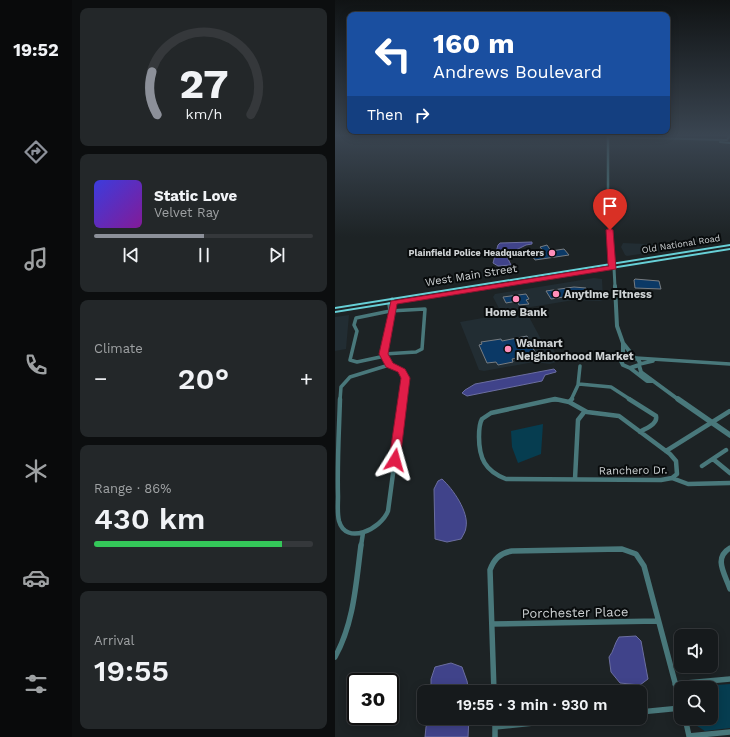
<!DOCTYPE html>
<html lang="en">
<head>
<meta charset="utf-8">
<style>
	:root { --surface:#161a1c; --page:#232729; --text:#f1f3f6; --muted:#9ea1a3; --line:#35383b; --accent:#8c9099 }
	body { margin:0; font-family:"Work Sans",sans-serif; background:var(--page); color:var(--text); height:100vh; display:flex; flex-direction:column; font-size:15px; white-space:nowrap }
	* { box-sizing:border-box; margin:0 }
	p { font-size:13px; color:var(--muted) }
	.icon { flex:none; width:22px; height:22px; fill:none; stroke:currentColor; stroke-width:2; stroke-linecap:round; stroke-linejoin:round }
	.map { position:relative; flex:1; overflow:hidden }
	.drawer { display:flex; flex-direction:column; gap:8px; padding:8px; background:#0c0e0f; width:263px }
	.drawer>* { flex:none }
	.guide { position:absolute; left:12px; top:12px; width:323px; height:122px; border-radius:8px; box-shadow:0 2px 10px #0003,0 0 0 1px var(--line); background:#1a4fa0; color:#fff; overflow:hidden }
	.buttons { position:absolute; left:339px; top:629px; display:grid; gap:8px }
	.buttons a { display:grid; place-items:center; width:44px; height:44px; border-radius:8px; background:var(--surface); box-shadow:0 2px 10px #0003,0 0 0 1px var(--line); font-size:20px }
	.speed { position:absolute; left:12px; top:673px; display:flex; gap:8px; font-size:20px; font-weight:700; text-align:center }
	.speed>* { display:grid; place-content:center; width:52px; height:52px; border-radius:50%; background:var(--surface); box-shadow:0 2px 10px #0003,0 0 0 1px var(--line); line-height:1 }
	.speed .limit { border:2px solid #111; border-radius:6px; background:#fff; color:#111 }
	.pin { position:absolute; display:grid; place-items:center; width:34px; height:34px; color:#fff; margin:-41px -17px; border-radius:50% 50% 50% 0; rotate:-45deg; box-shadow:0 0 4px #0007 }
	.pin .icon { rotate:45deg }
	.me { position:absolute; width:44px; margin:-22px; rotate:8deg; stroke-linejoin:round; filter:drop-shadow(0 0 3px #0008) }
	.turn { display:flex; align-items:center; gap:14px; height:84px; padding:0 20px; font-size:18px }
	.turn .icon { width:52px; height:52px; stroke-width:2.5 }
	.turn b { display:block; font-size:28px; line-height:34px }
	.then { display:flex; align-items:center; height:38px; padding:0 20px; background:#0003; gap:8px; font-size:15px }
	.big { font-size:30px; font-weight:600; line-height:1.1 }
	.drawer .widget { flex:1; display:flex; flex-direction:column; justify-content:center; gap:6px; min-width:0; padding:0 14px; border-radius:8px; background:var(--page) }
	.drawer .dial { align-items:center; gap:0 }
	.dial svg { height:104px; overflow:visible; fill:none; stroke:var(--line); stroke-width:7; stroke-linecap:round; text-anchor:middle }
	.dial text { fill:var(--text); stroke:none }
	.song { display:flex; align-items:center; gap:12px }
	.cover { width:48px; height:48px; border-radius:6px; background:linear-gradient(135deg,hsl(240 70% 55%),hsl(290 70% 35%)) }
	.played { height:4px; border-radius:2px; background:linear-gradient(90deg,var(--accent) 50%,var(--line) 50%) }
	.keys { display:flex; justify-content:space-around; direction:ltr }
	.heat { display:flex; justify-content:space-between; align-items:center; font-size:22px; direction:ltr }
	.charge { height:6px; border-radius:3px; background:linear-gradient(90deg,#34c759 86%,var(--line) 0) }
	.trip { position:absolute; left:82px; top:685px; width:230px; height:40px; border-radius:8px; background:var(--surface); box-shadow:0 2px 10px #0003,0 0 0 1px var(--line); font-weight:600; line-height:40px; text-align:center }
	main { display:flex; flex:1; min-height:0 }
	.dock { display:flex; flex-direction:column; width:72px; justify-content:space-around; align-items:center; background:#090a0b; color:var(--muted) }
	.dock .icon { width:28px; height:28px }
	.dock .current { color:var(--accent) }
	.dock b { font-size:18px; color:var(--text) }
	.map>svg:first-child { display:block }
</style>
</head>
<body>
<main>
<nav class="dock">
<b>19:52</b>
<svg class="icon current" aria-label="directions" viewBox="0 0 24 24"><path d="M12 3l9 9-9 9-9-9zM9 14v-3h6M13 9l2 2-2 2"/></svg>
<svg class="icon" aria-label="music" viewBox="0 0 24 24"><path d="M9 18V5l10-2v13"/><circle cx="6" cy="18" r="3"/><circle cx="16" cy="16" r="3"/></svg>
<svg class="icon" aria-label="phone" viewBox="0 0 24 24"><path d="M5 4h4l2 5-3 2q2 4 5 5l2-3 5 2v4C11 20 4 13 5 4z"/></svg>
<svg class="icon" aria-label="climate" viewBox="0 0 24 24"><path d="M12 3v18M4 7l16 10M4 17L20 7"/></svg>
<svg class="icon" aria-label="car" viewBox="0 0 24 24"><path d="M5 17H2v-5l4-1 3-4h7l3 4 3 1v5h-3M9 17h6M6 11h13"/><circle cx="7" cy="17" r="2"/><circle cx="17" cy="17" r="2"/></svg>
<svg class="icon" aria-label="filters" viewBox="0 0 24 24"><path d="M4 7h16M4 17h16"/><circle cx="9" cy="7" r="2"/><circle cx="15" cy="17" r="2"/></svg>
</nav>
<section class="drawer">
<div class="widget dial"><svg viewBox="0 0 100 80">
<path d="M14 69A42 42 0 1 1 86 69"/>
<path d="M14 69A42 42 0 0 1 10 36" stroke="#8c9099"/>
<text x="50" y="56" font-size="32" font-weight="700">27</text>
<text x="50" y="72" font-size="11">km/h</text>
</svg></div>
<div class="widget">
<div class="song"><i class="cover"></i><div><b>Static Love</b><p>Velvet Ray</p></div></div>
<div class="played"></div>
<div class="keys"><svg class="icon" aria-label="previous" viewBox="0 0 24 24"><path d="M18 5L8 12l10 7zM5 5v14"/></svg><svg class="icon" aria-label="pause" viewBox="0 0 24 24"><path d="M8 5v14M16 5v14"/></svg><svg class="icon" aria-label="next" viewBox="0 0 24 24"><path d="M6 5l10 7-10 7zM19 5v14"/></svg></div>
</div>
<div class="widget"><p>Climate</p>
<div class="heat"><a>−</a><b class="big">20°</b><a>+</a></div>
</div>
<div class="widget"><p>Range · 86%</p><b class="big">430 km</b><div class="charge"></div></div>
<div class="widget"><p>Arrival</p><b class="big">19:55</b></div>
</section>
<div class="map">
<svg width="395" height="737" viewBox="0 0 395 737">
	<rect width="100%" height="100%" fill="#1d2325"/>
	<path fill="#222d33" d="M288,243L358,246L292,256L290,255L286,247Z
		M259,278L267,279L268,300L265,301L239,300L166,312L158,297L160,294Z
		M188,311L193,315L208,343L218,349L225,361L215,364L199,362L149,371L144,370L125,322Z
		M14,315L11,349L0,351V317Z"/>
	<path fill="#063d50" d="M208,424L206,454L183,463L177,447L176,431Z
		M395,684V728L370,731L356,722L355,718H376V688L354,687Z"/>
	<path fill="#40438a" stroke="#6b6ea0" d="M197,242V244L191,245L171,255L176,265L163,266L158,263L163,245L165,243Z
		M219,369L221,371V372L210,375L207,381L132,396L127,393L130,390L140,384Z
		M107,479C118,489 134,512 131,527C131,531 128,535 126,539L112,542L100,539L99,489L103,481Z
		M301,636L306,641L313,679L305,685L285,683L276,672L274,657C279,651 279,644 284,637Z
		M116,663L127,667L132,681L134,692H96V679L100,667Z
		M94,718H134L133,737H90L91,727Z"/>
	<path fill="#0b3966" stroke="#777c81" d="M212,245L216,251L229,249L234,255L200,260L196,254L209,252L205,247Z
		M300,279L324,281L326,289L300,288L299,280Z
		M239,287L251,288L250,296L241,295L216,299L211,291Z
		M191,294L194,299L191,300L194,304L184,305L182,301L171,303L168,297Z
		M192,336L201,354L177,359L178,362L163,365L161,362L152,363L144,345L147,344L146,342L166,339L167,341Z"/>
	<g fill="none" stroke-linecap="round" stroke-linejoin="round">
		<path stroke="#49787b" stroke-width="2" d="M273,137L392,140L394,137L392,134
			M385,142L395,143"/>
		<path stroke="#49787b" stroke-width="3.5" d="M54,304L55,311L57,312
			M49,354L81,352L87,349L90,309L55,311L21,318L19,325L22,331L15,360L22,362L50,356
			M301,358L395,364
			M305,364L318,361
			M54,365C75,372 70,382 68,400
			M54,365L49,354L57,312L59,310V303L57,299
			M244,384L276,387L296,400
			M5,400L6,387L15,377L54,365
			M217,400H223
			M236,400L243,385L245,366"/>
		<path stroke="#49787b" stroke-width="4.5" d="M5,399C4,431 2,464 3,496C3,504 2,513 4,521C11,546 46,529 53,511L68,399
			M220,399L234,402L252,412L284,416L335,454L341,461L342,474L337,478L326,480L171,479C150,471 144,458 144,437C144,431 144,424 147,419L156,413Z
			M294,399L321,416C323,424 311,428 305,432
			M234,402L237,399
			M331,451L395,411
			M378,459L395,473
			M367,466L391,450
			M337,478L353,484L395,483
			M240,479L243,420L250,411
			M26,546L28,533"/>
		<path stroke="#49787b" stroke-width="5.5" d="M395,548C378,558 390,574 395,589
			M157,624L323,621
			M0,657C19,623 21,583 26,545
			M340,684L395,679
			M159,692L155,570C159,559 165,553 177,551L287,549L301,554L309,566L346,705
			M305,712L346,708
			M160,718V737
			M350,718L354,736
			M160,727L246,718
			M354,736L395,732"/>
		<path stroke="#49787b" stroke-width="2.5" d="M273,201V134"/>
		<path stroke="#49787b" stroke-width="3" d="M273,200L275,245L279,268L280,287"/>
		<path stroke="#49787b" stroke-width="4" d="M280,286L282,326L288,343V358
			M288,343L299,357
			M293,357L303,359L305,363L304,365L295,368L288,365L286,361L287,359Z
			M304,365L306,372L344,400
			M295,368L312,381H317"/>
		<path stroke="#49787b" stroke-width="5.5" d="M343,399L395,435"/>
		<path fill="#67d0d7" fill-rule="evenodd" d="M395,244V246L0,309V307Z
			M395,248V250L0,313V311Z"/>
	</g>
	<linearGradient id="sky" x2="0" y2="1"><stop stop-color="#101314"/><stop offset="0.57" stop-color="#3a4551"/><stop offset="1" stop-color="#3a4551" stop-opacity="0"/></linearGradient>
	<rect width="395" height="237" fill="url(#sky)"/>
	<path fill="#e11d48" stroke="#92132f" d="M275,228L278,230L281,269L62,304L53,354L58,363L70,369L75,378L65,460L63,463H56L54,460L66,378L63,372L51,367L44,354L56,301L274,266L273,264L271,230Z"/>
	<g fill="#ff8eba" stroke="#090c0d" stroke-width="1.5">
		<circle cx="217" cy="253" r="4"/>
		<circle cx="221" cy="294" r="4"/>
		<circle cx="181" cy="299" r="4"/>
		<circle cx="173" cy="349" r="4"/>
	</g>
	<g text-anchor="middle" stroke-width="4" stroke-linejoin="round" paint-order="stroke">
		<g font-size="9" fill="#ced2d4" stroke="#090c0d">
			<text transform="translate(346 244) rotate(-9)" y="3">Old National Road</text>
		</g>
		<g font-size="9" font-weight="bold" fill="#ced2d4" stroke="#090c0d" text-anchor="end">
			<text x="209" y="256">Plainfield Police Headquarters</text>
		</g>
		<g font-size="11" fill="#ced2d4" stroke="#090c0d">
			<text transform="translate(136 275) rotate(-9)" y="4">West Main Street</text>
			<text transform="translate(298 470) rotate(-1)" y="4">Ranchero Dr.</text>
		</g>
		<g font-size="11" font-weight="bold" fill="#ced2d4" stroke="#090c0d" text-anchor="start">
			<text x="229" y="298">Anytime Fitness</text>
			<text x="181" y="316" text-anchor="middle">Home Bank</text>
			<text x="181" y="347">Walmart<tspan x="181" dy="13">Neighborhood Market</tspan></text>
		</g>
		<g font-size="13" fill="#ced2d4" stroke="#090c0d">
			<text transform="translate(240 612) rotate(-1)" y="5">Porchester Place</text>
		</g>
	</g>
</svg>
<div class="buttons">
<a><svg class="icon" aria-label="sound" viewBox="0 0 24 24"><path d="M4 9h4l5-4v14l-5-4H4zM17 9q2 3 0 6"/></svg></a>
<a><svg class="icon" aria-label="search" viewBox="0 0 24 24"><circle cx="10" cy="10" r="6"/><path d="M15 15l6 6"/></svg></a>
</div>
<div class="speed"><div class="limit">30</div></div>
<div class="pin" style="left:275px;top:230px;background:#d93025"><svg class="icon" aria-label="arrive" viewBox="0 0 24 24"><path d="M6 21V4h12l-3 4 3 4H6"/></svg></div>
<svg class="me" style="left:60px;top:460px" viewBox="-20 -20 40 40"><path d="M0-17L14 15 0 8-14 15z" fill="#e11d48" stroke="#fff" stroke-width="4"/></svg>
<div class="trip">19:55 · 3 min · 930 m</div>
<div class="guide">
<div class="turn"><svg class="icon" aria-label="left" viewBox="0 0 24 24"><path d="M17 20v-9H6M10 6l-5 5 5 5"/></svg><div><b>160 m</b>Andrews Boulevard</div></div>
<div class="then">Then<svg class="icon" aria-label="right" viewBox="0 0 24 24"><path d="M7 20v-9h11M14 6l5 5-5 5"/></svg></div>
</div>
</div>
</main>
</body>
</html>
